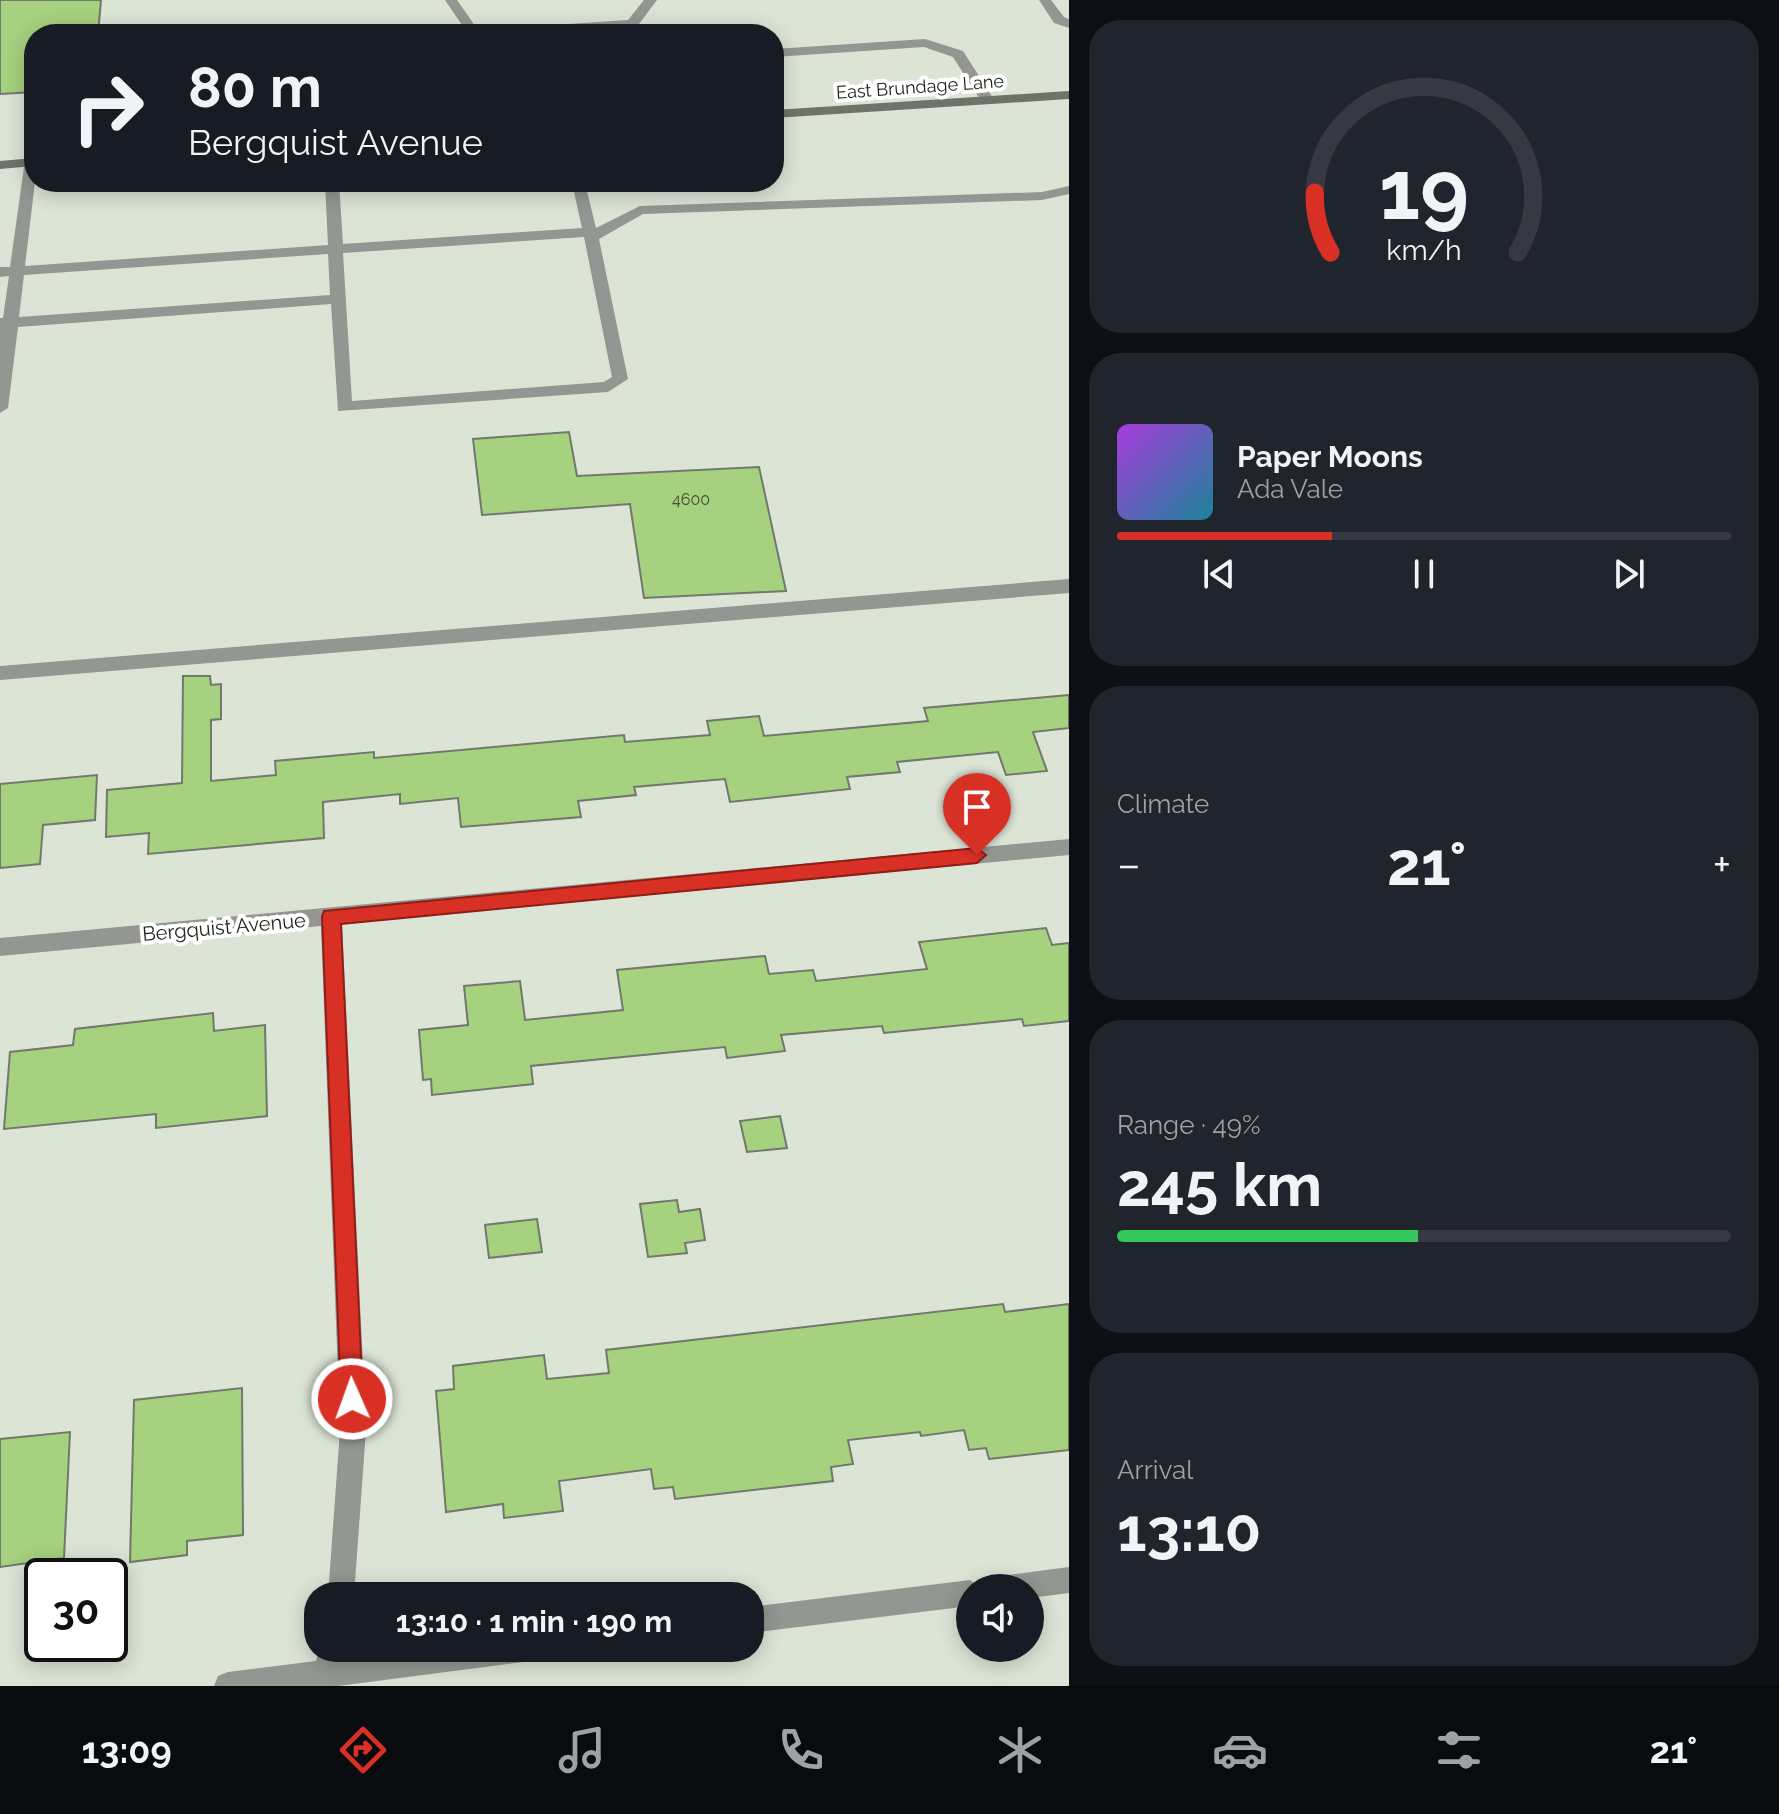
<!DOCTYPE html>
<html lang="en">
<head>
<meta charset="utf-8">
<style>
	:root { --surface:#171b24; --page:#20242c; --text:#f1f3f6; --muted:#9ea1a6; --line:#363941; --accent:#d93025 }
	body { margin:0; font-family:Raleway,sans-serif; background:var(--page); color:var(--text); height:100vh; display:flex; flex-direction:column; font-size:30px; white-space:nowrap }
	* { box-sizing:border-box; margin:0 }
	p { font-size:26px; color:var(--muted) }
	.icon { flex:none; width:44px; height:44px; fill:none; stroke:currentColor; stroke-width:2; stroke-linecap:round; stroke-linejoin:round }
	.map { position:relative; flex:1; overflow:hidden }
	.panel { display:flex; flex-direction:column; gap:20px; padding:20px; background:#0d0f14; width:710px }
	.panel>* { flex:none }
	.top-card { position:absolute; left:24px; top:24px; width:760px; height:168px; border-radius:32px; box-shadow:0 4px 20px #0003; background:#171b24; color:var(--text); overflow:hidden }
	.tools { position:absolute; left:956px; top:1574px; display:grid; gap:16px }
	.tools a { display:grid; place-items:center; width:88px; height:88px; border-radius:50%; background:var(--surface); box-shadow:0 4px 20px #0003; font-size:40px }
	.speed { position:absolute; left:24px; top:1558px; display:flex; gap:16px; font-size:40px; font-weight:700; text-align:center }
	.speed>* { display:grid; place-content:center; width:104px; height:104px; border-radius:50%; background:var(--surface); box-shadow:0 4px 20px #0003; line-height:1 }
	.speed .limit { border:4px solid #111; border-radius:12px; background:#fff; color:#111 }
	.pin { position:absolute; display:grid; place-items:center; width:68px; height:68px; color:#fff; margin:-82px -34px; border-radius:50% 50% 50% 0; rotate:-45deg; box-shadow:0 0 8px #0007 }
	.pin .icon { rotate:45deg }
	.me { position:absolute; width:88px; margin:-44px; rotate:358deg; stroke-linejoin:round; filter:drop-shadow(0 0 6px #0008) }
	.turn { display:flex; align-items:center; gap:28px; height:168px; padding:0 32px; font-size:36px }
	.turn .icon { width:104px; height:104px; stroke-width:2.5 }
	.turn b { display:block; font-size:56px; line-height:68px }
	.big { font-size:60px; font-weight:700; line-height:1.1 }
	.panel .widget { flex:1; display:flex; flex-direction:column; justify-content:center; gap:12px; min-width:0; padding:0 28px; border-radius:32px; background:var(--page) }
	.panel .dial { align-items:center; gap:0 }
	.dial svg { height:208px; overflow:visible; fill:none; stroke:var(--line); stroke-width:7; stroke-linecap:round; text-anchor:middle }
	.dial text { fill:var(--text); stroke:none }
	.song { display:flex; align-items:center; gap:24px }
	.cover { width:96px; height:96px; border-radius:12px; background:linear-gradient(135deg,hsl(280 70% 55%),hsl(190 70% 35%)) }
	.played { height:8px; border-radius:4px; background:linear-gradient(90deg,var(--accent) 35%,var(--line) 35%) }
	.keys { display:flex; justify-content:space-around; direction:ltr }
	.heat { display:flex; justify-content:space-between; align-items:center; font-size:44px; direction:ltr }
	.charge { height:12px; border-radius:6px; background:linear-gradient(90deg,#34c759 49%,var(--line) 0) }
	.trip { position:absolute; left:304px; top:1582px; width:460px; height:80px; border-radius:32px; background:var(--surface); box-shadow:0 4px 20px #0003; font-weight:700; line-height:80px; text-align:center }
	.tab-bar { display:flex; height:128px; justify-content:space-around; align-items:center; background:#090b0e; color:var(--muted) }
	.tab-bar .icon { width:56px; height:56px }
	.tab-bar .on { color:var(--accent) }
	.tab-bar b { font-size:36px; color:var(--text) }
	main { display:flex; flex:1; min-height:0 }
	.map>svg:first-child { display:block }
</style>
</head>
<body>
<main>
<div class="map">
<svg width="1069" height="1686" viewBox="0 0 1069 1686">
	<rect width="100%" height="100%" fill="#dbe4d5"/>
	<path fill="#a6d17e" stroke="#72796c" stroke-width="2" d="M0,0H101L98,34H34V92L0,94Z
		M569,432L577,476L759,467L786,591L644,598L630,504L482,515L473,439Z
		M183,676H210L211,685L221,684V719L211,720V781L276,775L275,761L374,752V758L624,735L625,742L710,735L707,721L759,716L764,736L928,721L924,708L1069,695V728L1033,732L1047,771L1006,775L998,752L897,762L900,772L847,777L850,789L730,802L725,779L634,787L636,795L578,801L581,817L461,827L458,798L400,804V794L323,802L324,838L148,854L149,833L106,837L107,790L182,783Z
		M97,775L95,820L43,825L40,864L0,868V784Z
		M1046,928L1052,945L1069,943V1021L1024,1026L1022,1019L884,1033L882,1026L781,1035L785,1051L727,1058L725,1047L531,1066L533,1084L432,1095L431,1079L423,1080L419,1030L468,1025L464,986L520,981L525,1020L623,1010L617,970L765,956L769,974L813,970L816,981L927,969L919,942Z
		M213,1013L214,1031L265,1025L267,1116L156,1128V1114L4,1129L10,1052L73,1045L75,1029Z
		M780,1116L787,1148L747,1152L740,1121Z
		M677,1200L679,1212L700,1209L705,1240L685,1243L687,1253L648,1257L640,1204Z
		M537,1219L542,1252L489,1258L485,1225Z
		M1003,1304L1005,1312L1069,1304V1450L989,1459L986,1448L969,1450L964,1430L921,1436L920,1432L848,1440L853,1464L831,1467L833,1481L675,1499L673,1487L654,1489L651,1469L559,1481L563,1511L504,1518L503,1504L446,1512L436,1391L454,1389L453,1366L544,1355L547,1379L609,1373L606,1350Z
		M242,1388L243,1535L187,1541V1555L130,1562L134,1400Z
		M70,1432L64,1558L0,1567V1439Z"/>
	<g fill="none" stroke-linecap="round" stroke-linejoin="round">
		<path fill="#949791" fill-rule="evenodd" d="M445,0H457L478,30L628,20L644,0H657L639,24L641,34H629L627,28L468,34Z
			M1039,0H1051L1064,17L1069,19V28L1054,23Z
			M925,39L963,51L995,101L993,104H983L953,57L924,47L774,57V49Z
			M25,160H34L35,182L25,266L328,245L325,182H339L343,244L582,228L574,192L563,188V182L586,187L596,228L640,206L1042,192L1069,186V194L1042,200L643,214L599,239L628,379L608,392L338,411L331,304L18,327L8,408L0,413V318H3L9,276L0,277V267H10ZM584,237L612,377L604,382L352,401L343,253ZM328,254L330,295L19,317L24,275Z
			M1069,579V593L0,680V666Z"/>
		<path fill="#949791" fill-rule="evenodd" d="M1069,839V855L342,924L366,1430L354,1596H328L340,1430L321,926L0,956V938Z
			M1069,1567V1593L1030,1598V1588H995L999,1579L1008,1575Z
			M970,1580L981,1588H970V1606L750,1633V1607Z
			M319,1648H345L344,1658L423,1648H544L541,1658L531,1661L338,1686H214L218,1676L228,1672L316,1661Z"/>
		<path fill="#6f746b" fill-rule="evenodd" d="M1069,91V99L774,118V110Z
			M34,158V166L0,169V161Z"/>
	</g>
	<path fill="#d93025" stroke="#8d1f18" stroke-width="2" d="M977,848L986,855L977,863L341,924L363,1399L360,1407L352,1411L344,1407L341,1399L322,917L324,911Z"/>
	<g text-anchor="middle" stroke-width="8" stroke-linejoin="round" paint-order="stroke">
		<g font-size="16" fill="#404d34">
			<text x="691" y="505">4600</text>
		</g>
		<g font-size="18" fill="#1e211b" stroke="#fff">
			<text transform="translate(920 87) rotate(-4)" y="6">East Brundage Lane</text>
		</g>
		<g font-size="20" fill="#1e211b" stroke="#fff">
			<text transform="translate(224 927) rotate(-5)" y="7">Bergquist Avenue</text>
		</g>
	</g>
</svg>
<div class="tools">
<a><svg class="icon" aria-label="sound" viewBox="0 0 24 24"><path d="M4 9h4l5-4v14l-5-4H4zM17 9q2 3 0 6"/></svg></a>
</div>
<div class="speed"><div class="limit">30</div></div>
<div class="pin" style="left:977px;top:855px;background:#d93025"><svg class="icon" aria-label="arrive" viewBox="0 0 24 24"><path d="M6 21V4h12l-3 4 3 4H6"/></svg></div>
<svg class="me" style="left:352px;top:1399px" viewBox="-20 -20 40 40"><circle r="17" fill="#d93025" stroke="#fff" stroke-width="3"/><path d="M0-11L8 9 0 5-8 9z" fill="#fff"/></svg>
<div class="trip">13:10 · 1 min · 190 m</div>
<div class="top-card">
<div class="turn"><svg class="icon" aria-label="right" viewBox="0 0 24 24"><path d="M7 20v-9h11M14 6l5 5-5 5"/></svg><div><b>80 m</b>Bergquist Avenue</div></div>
</div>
</div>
<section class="panel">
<div class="widget dial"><svg viewBox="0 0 100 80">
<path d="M14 69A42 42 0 1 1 86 69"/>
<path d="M14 69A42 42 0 0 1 8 46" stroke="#d93025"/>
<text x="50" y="56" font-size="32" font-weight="700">19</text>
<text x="50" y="72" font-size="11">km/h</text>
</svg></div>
<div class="widget">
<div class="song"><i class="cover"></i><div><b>Paper Moons</b><p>Ada Vale</p></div></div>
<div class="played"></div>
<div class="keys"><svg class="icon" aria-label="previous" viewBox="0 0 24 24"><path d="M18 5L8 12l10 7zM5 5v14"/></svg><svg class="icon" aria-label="pause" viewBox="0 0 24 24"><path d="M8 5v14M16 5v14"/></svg><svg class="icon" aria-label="next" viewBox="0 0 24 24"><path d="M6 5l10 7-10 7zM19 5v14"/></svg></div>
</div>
<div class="widget"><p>Climate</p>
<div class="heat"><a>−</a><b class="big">21°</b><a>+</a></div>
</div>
<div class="widget"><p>Range · 49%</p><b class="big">245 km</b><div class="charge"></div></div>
<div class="widget"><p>Arrival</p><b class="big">13:10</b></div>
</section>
</main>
<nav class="tab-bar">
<b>13:09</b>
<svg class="icon on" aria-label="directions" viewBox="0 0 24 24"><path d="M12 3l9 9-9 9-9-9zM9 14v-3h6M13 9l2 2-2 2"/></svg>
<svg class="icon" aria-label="music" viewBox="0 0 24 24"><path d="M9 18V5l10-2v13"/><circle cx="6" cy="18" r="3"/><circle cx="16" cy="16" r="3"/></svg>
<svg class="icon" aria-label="phone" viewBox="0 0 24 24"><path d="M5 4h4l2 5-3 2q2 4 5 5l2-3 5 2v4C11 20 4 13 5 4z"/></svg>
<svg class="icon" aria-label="climate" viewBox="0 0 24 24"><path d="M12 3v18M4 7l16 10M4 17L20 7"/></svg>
<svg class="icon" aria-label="car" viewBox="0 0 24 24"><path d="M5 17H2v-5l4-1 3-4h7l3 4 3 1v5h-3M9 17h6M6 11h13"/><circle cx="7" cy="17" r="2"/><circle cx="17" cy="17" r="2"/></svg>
<svg class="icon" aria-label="filters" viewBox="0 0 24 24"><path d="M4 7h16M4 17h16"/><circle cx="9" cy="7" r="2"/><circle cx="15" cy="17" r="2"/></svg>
<b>21°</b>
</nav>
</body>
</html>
